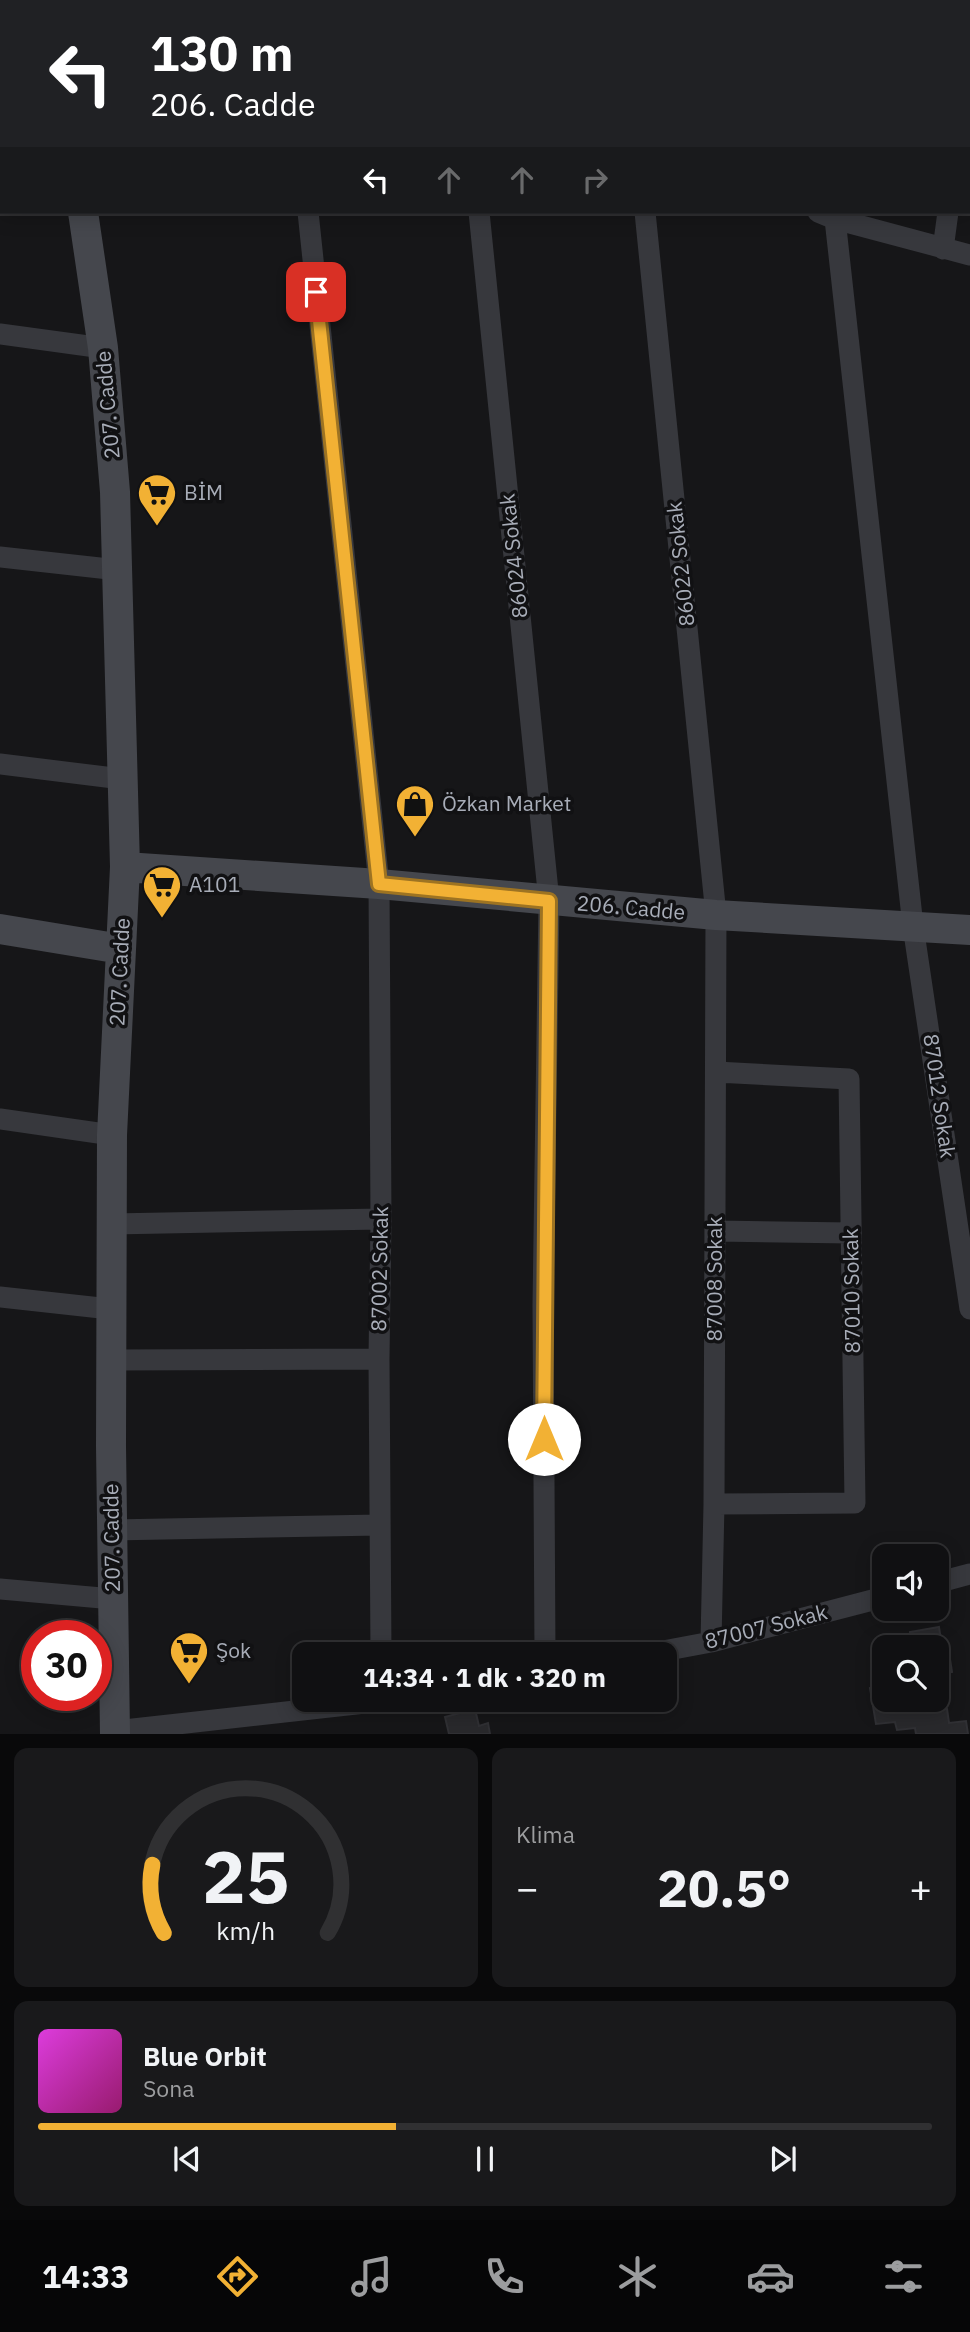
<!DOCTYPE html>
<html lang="tr">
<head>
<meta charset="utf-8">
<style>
	:root { --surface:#101012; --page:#19191b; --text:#f1f3f6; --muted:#9c9d9f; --line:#303032; --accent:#f2b134 }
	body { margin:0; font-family:"IBM Plex Sans",sans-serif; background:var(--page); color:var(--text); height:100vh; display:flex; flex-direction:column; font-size:26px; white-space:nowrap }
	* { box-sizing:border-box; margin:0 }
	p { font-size:23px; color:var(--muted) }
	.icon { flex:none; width:38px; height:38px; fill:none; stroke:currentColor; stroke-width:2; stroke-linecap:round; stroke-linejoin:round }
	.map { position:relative; height:1734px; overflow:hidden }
	.sheet { display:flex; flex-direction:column; gap:14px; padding:14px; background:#09090a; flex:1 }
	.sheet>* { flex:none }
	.guide { position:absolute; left:0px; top:0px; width:971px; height:214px; box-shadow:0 4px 18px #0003,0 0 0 2px var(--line); background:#202124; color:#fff; overflow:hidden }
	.tools { position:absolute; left:872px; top:1544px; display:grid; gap:14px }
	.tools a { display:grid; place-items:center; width:77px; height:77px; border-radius:14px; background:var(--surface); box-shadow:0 4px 18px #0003,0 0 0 2px var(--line); font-size:35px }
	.speed { position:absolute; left:21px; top:1620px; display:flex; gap:14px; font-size:35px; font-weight:700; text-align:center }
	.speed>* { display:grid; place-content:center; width:91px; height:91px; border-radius:50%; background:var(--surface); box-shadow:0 4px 18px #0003,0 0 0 2px var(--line); line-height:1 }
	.speed .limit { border:10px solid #d22; background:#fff; color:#111 }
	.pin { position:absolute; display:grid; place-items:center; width:60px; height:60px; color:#fff; margin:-30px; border-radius:14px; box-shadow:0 4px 10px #0006 }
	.me { position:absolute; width:77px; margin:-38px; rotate:0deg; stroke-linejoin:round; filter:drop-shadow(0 0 5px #0008) }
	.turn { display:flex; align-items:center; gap:24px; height:147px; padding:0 35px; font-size:32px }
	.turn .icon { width:91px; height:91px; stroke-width:2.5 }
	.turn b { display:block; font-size:49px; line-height:60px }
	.lanes { display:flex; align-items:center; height:66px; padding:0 35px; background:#0003; justify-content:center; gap:35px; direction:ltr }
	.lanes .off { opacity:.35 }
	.big { font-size:52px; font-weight:800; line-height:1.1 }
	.sheet .tile { flex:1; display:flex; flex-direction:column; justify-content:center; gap:10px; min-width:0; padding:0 24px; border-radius:14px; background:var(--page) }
	.sheet .dial { align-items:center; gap:0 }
	.dial svg { height:182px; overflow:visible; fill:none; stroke:var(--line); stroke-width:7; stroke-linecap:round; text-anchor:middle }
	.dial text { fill:var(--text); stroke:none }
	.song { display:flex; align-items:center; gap:21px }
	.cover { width:84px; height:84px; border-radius:10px; background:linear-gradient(135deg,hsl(300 70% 55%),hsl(320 70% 35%)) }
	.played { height:7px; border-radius:4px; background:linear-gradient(90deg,var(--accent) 40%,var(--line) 40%) }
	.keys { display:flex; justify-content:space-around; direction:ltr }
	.heat { display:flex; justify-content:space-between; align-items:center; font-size:38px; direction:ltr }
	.sheet .tiles { flex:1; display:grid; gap:14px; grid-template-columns:1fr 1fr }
	.tile:last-child { grid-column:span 2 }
	.trip { position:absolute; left:292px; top:1642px; width:385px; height:70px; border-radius:14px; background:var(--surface); box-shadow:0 4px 18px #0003,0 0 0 2px var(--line); font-weight:800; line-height:70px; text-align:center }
	.tabs { display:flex; height:112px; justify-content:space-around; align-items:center; background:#060607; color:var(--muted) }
	.tabs .icon { width:49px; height:49px }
	.tabs .active { color:var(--accent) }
	.tabs b { font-size:32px; color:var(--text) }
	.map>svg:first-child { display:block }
</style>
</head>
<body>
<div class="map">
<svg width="970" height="1734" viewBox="0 0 970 1734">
	<rect width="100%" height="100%" fill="#161618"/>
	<path fill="#29292c" stroke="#303034" stroke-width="2" d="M939,1627L943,1654L949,1653L952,1672L940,1674L943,1688L937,1689L941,1710L947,1709L949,1723L966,1721L968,1734H916L915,1728L897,1730L895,1722L876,1724L870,1688L884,1686V1699H936V1647H912L910,1632Z
		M475,1709L479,1726L488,1723L490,1734H449L445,1717Z"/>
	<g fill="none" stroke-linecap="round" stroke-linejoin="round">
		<path stroke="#37383d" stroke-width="21" d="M16,0L31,2
			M285,0V2
			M456,0V2
			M621,0L622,2
			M760,0L761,2
			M970,75V72
			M0,165H2
			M308,212L379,884L381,1219L379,1359L381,1654
			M479,212L549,901L543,1305L545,1654
			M645,212L716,915L714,1504L711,1642
			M818,212L835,219L970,255
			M835,219L913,926L970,1309
			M943,249L948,212
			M0,334L103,348
			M0,557L118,570
			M0,764L122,779
			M0,1119L112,1135
			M112,1224L381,1219
			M716,1231L851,1233
			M0,1297L110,1309
			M112,1360L379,1359
			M714,1504L855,1503L849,1079L716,1072
			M112,1530L379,1525
			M936,1583L970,1574
			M0,1589L113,1599
			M647,1654L711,1642L884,1597
			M115,1731L401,1699"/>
		<path stroke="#45474d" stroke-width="30" d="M42,0V2
			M83,212L103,348L115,492L125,867L112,1135L111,1446L115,1734
			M125,867L379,884L716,915L970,930
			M0,929L121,949"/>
	</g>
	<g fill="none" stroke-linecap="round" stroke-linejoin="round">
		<g stroke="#9d7322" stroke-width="18">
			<path id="route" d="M316,292L379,884L549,901L544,1439"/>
		</g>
		<use href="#route" stroke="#f2b134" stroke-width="12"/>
	</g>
	<defs>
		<g id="supermarket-pin" transform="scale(2.0125)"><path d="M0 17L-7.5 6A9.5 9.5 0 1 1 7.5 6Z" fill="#f2b134" stroke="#111113"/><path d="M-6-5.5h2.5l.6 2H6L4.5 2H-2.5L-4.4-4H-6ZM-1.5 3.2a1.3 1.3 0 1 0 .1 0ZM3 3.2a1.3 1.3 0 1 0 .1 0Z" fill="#111"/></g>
		<g id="shop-pin" transform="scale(2.0125)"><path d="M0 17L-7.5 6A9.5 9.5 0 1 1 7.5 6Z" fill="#f2b134" stroke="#111113"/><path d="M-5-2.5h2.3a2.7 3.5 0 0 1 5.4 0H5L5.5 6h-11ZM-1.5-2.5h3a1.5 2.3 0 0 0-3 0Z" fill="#111"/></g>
	</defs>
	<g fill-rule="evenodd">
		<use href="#supermarket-pin" x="157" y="493"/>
		<use href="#shop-pin" x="415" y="804"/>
		<use href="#supermarket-pin" x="162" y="885"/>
		<use href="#supermarket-pin" x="189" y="1651"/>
	</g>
	<g text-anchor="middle" stroke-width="7" stroke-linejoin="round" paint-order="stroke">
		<g font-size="21" fill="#a8adb8" stroke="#111113">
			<text transform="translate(108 405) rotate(-95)" y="7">207. Cadde</text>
			<text transform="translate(514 556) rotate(-96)" y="7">86024 Sokak</text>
			<text transform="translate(681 564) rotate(-96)" y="7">86022 Sokak</text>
			<text transform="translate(631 908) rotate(5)" y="7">206. Cadde</text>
			<text transform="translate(120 972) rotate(-87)" y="7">207. Cadde</text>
			<text transform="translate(939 1096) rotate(82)" y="7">87012 Sokak</text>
			<text transform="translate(380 1269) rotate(-89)" y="7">87002 Sokak</text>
			<text transform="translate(715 1279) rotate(-90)" y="7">87008 Sokak</text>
			<text transform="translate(852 1291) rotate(-91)" y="7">87010 Sokak</text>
			<text transform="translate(112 1538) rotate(-91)" y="7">207. Cadde</text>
			<text transform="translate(766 1627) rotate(-14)" y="7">87007 Sokak</text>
		</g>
		<g font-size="21" fill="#a8adb8" stroke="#111113" text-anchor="start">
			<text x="184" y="500">BİM</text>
			<text x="442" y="811">Özkan Market</text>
			<text x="189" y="892">A101</text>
			<text x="216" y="1658">Şok</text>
		</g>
	</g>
</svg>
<div class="tools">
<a><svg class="icon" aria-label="sound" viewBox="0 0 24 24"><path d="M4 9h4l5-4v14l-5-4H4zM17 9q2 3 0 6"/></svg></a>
<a><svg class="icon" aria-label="search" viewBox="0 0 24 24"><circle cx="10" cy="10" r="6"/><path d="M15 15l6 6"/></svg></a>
</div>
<div class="speed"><div class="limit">30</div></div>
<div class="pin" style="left:316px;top:292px;background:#d93025"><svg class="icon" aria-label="arrive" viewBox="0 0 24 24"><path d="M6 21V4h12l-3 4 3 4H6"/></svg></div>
<svg class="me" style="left:544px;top:1439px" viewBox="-20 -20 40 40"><circle r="19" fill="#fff"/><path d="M0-13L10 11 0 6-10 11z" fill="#f2b134"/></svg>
<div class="trip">14:34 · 1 dk · 320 m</div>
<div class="guide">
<div class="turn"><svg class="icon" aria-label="left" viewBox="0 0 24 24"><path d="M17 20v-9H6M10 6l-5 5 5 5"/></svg><div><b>130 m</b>206. Cadde</div></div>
<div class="lanes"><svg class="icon" aria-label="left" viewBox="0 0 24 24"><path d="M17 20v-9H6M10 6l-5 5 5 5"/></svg><svg class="icon off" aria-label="ahead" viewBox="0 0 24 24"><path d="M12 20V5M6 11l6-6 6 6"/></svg><svg class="icon off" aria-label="ahead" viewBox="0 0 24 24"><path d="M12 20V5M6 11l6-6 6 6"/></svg><svg class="icon off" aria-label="right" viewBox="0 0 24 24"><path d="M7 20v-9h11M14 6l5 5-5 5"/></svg></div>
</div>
</div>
<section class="sheet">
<div class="tiles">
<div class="tile dial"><svg viewBox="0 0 100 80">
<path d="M14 69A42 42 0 1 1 86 69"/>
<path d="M14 69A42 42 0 0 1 9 39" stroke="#f2b134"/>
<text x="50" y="56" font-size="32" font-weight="700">25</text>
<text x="50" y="72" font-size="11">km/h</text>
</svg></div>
<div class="tile"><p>Klima</p>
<div class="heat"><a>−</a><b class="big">20.5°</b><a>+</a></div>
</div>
<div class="tile">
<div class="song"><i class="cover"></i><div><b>Blue Orbit</b><p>Sona</p></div></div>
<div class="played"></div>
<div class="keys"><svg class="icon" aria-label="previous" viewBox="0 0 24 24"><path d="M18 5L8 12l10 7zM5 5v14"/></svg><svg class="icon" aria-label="pause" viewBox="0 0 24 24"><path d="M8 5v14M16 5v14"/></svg><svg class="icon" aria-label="next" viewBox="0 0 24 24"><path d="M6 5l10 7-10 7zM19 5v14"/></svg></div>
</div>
</div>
</section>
<nav class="tabs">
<b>14:33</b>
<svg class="icon active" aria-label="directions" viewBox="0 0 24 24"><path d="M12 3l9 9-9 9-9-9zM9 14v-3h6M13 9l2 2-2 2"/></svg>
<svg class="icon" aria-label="music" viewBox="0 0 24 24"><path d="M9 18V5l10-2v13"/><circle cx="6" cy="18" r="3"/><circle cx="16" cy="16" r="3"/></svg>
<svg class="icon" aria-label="phone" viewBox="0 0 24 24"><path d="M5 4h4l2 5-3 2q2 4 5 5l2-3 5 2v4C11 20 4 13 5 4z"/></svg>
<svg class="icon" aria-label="climate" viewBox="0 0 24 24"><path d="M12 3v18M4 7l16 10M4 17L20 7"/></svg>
<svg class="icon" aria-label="car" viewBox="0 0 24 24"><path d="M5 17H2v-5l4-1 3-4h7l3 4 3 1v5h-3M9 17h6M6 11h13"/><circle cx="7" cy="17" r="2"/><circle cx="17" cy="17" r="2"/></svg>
<svg class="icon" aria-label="filters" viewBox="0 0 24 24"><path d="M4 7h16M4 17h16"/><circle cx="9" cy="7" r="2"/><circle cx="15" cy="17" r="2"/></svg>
</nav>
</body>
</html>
